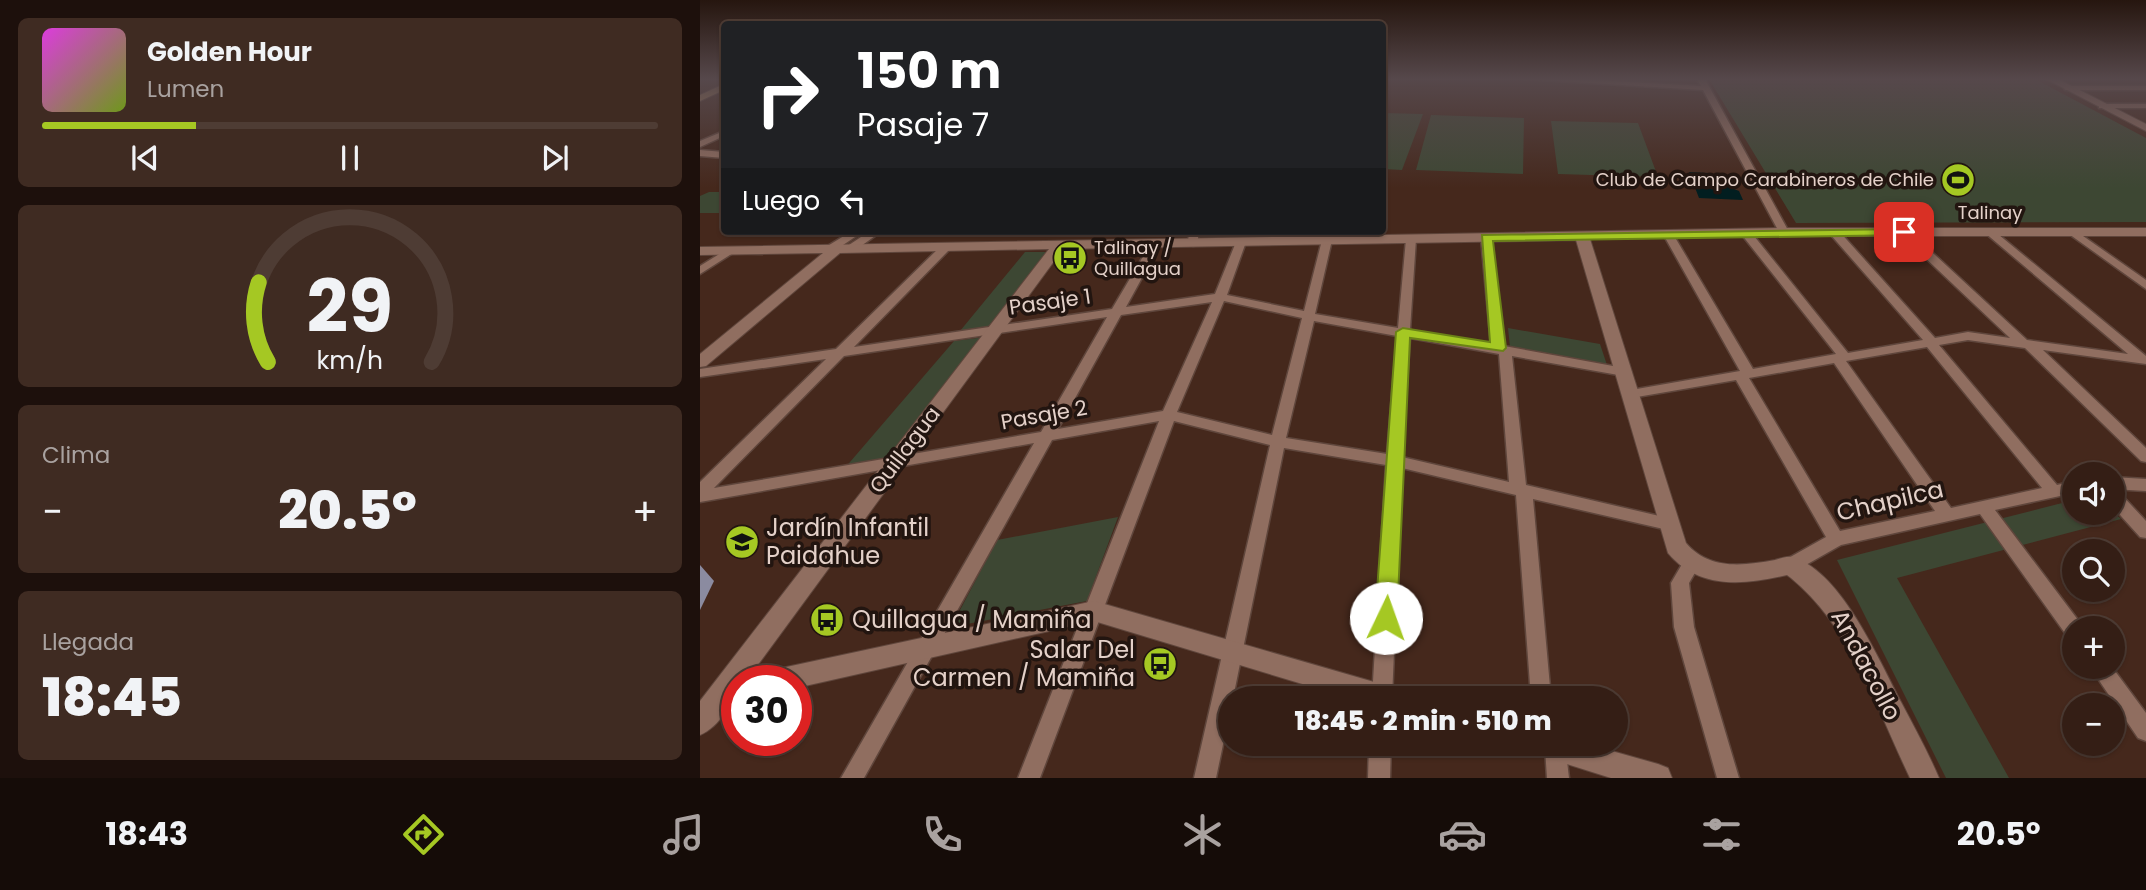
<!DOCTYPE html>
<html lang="es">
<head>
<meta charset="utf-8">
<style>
	:root { --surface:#341e15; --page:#3f2b22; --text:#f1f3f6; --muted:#a9a2a0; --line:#4e3c34; --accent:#a5c823 }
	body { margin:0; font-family:Poppins,sans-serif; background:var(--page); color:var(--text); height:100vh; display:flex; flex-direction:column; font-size:26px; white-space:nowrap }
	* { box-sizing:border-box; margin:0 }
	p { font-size:23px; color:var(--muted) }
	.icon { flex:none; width:38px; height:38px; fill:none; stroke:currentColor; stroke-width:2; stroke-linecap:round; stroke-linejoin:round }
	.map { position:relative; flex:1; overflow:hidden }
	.panel { display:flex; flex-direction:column; gap:18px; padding:18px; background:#1d100c; width:700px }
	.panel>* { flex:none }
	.hud { position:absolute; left:21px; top:21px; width:665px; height:214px; border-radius:7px; box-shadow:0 2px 5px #0004,0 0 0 2px var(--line); background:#202124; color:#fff; overflow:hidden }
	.fabs { position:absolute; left:1362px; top:462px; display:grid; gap:14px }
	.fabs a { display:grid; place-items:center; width:63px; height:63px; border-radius:50%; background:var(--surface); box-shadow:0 2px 5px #0004,0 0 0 2px var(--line); font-size:35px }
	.speed { position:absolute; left:21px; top:665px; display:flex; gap:14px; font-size:35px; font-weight:700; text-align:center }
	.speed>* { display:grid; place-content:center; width:91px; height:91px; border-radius:50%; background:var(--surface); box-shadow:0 2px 5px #0004,0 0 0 2px var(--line); line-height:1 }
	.speed .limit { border:10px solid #d22; background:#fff; color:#111 }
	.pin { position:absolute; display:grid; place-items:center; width:60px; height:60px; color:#fff; margin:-30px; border-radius:14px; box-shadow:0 4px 10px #0006 }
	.me { position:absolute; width:77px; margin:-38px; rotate:3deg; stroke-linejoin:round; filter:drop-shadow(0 0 5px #0008) }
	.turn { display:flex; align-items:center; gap:24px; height:147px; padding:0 21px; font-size:32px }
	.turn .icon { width:91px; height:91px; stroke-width:2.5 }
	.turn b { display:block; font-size:49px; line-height:60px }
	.then { display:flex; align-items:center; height:66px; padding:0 21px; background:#0003; gap:14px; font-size:26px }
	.big { font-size:52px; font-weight:800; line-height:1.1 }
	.panel .tile { flex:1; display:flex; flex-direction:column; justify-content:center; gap:10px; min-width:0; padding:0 24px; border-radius:10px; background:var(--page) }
	.panel .dial { align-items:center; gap:0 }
	.dial svg { height:182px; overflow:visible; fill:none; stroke:var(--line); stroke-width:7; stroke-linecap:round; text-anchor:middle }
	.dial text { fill:var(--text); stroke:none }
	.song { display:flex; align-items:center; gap:21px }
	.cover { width:84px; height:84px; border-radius:10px; background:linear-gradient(135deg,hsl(300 70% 55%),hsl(80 70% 35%)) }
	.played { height:7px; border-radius:4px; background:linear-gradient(90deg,var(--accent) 25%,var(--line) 25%) }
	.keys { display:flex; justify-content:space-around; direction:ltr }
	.heat { display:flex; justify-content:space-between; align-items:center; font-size:38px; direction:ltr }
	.trip { position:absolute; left:518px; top:686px; width:410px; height:70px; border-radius:35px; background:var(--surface); box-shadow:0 2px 5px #0004,0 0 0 2px var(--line); font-weight:800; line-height:70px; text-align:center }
	.dock { display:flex; height:112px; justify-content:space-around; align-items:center; background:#150c08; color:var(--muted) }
	.dock .icon { width:49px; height:49px }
	.dock .selected { color:var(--accent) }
	.dock b { font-size:32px; color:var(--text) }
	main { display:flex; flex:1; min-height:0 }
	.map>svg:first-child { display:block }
</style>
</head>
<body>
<main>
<section class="panel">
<div class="tile">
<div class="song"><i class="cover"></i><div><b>Golden Hour</b><p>Lumen</p></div></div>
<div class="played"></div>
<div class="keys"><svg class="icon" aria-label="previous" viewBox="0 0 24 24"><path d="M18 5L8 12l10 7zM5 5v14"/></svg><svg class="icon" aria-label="pause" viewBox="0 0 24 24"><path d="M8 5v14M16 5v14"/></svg><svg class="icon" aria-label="next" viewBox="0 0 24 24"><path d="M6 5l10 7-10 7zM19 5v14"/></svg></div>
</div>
<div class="tile dial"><svg viewBox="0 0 100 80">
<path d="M14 69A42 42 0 1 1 86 69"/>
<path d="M14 69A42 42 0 0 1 10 34" stroke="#a5c823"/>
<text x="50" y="56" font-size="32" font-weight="700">29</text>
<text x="50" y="72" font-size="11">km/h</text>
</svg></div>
<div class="tile"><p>Clima</p>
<div class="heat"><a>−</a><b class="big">20.5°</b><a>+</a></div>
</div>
<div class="tile"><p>Llegada</p><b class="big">18:45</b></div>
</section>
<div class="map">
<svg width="1446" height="778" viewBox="0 0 1446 778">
	<rect width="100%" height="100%" fill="#45281c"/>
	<path fill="#3d4733" d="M1009,79H1335L1446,138V222L1096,223Z
		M683,113L723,114L702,170L683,169Z
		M731,115L824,118L823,174L716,170Z
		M851,121L938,123L958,177L858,174Z
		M9,192H24V213H0V196Z
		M325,252H347L289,328L260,331Z
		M808,328L900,344L907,365L810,347Z
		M285,337L183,462L144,469L254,341Z
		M1374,500V513L1412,511L1421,519L1197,578L1309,778H1246L1137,560Z
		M418,517L387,601L251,627L297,540Z"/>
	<path fill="#021e20" d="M989,172L1008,173L1011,180L1039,191L1043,200L999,198Z"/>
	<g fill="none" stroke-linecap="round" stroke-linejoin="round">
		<g stroke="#5f463c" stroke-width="3">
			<path id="minor" d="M823,79H876L1001,86L998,81L1005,79L1089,232L1084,235L1079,232L1003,90Z
				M1368,86H1446V90H1365L1364,88Z
				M1399,104H1446V108H1399Z
				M24,131V136L0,147V141Z
				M0,150L24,152V158L0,156Z
				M1134,229L1138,230L1235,338L1268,332L1310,338L1200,234V230H1208L1327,340L1428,354L1284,232L1285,230H1293L1446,356V364L1343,350L1446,448V462L1441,461L1325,348L1268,340L1239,345L1357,485L1374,481V493L1295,510L1381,624L1383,628H1374V638L1367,636L1280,514L1141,545L1097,570L1091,572L1085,570L1082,565L1085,560L1126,537L1036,380L931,398L924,394L931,390L1040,371L963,234L968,231L973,234L1053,369L1136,354L1042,235V231H1050L1148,353L1223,340L1130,234V230ZM1227,347L1342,488L1251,508L1146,361ZM1134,363L1235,511L1140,531L1049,378Z
				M1373,229L1446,280V289L1369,234V230Z
				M152,231H164L134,251H126V247Z
				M170,231H182L154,251H146V247Z
				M489,231H499L497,245L493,246L488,243Z
				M786,235L791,238L804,346L924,368L931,372L924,376L812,356L826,485L968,518L974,519L977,524L974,529L968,530L833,499L851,698H831L816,495L702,468L692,698H672L686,465L584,448L533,698H530V711L516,778H494L570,445L474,421L340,778H318L459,421L352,440L164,778H141L334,443L0,502V482L126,359L0,377V369L136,349L242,245H250V249L154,347L412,309L451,243L456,240L461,243L426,307L515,294L536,242L541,239L546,242L527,295L604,311L622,240L627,237L632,240L615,314L698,328L706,239L711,236L716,239L710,330L791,345L781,238ZM524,301L602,318L572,435L477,412ZM512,302L463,411L358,429L421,315ZM407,317L341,432L14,488L144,356ZM614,321L697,336L687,454L586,438ZM710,338L799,354L809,482L702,457Z
				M29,248L33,249V253L0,274V266Z
				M1412,477L1446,479V491L1412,489Z
				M1412,489L1418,491L1446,521V538L1440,537L1412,506Z
				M991,557L997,559L1000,564L989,583L994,627L1039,778H1017L974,627L971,583L985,559Z
				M1390,667H1412L1446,713V741L1438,738Z
				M669,744H691L690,778H668Z
				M847,744H865L869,778H847L845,748Z"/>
		</g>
		<g stroke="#5f463c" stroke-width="2">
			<path id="tertiary" d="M1084,228H1446V236H1084L890,239L986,543C1009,570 1042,566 1075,560C1082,558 1089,555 1095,558C1142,574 1179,660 1201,702C1214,727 1228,752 1239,778H1210C1177,709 1151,627 1091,578L1087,575C1045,585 999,590 968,553L876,240L363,249L46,681H37C37,700 18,728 0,735V701L349,249L140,253L6,366L0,367V354L123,253L0,255V247Z
				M394,601L688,686L697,690L701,698H649L394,621L96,688V681H64L68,673L77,669Z
				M828,744H887L958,764L968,768L972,778H911L832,753Z"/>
		</g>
		<g stroke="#5f463c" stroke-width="2">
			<path id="secondary" d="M1346,79H1358L1446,124V131Z"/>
		</g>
		<g stroke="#5f463c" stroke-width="2">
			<path id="primary" d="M24,84V90L0,101V95Z"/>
		</g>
		<use href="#minor" fill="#906e60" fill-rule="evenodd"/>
		<use href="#tertiary" fill="#906e60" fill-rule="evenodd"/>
		<use href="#secondary" fill="#906e60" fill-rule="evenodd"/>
		<use href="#primary" fill="#af8a5e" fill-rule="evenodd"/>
	</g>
	<path fill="#8b8ba0" d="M0,565L14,581L0,610Z"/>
	<linearGradient id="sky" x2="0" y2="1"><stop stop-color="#26160f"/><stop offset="0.42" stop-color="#56484b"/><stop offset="1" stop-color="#56484b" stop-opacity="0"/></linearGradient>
	<rect width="1446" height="188" fill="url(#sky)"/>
	<path fill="#a5c823" stroke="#6b8217" stroke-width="2" d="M1204,229L1210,232L1209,235L793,241L806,348L803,351L710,338L697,618L694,624L686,627L678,624L675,618L696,332L703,328L790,342L782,235Z"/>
	<defs>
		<g id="stadium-disc" transform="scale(1.75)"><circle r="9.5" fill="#a5c823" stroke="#221510"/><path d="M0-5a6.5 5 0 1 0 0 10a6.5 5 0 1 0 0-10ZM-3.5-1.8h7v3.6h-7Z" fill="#111"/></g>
		<g id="bus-disc" transform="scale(1.75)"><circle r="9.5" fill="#a5c823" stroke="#221510"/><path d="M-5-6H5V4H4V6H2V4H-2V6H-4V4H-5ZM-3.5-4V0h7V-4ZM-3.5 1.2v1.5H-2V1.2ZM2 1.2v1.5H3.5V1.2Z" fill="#111"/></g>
		<g id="school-disc" transform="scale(1.75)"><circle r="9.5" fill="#a5c823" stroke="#221510"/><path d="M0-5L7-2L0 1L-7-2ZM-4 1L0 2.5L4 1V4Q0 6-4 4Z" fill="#111"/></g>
	</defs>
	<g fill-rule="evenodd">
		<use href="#stadium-disc" x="1258" y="180"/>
		<use href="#bus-disc" x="370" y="258"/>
		<use href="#school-disc" x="42" y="542"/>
		<use href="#bus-disc" x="127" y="620"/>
		<use href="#bus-disc" x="460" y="664"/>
	</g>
	<g text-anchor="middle" stroke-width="7" stroke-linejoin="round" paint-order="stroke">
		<g font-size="18" fill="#e4d1c9" stroke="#221510" text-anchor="end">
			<text x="1234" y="186">Club de Campo Carabineros de Chile</text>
			<text x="394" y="254" text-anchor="start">Talinay /<tspan x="394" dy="21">Quillagua</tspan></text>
		</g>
		<g font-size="18" fill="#e4d1c9" stroke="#221510">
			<text x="1290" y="219">Talinay</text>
		</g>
		<g font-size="21" fill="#e4d1c9" stroke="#221510">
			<text transform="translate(350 302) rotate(-8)" y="7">Pasaje 1</text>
			<text transform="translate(344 415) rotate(-10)" y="7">Pasaje 2</text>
			<text transform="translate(205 450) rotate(-53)" y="7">Quillagua</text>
		</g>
		<g font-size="24" fill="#e4d1c9" stroke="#221510">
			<text transform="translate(1190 501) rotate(-13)" y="8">Chapilca</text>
			<text transform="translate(1166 665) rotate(62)" y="8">Andacollo</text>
		</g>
		<g font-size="24" fill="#e4d1c9" stroke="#221510" text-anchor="start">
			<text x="66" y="536">Jardín Infantil<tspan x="66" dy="28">Paidahue</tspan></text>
			<text x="152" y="628">Quillagua / Mamiña</text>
			<text x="435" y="658" text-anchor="end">Salar Del<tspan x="435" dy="28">Carmen / Mamiña</tspan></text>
		</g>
	</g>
</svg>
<div class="fabs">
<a><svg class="icon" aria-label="sound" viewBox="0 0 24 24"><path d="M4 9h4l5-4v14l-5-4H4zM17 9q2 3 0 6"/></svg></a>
<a><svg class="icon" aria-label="search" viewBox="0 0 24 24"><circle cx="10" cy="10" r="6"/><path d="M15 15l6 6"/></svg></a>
<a>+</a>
<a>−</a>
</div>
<div class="speed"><div class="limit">30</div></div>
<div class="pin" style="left:1204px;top:232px;background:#d93025"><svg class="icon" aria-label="arrive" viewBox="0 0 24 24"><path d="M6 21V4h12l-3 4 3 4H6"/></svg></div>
<svg class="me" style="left:686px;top:618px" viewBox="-20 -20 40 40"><circle r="19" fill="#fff"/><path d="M0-13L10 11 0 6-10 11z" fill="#a5c823"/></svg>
<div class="trip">18:45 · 2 min · 510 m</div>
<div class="hud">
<div class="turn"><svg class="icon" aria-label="right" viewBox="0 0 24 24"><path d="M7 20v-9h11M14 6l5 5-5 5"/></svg><div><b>150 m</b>Pasaje 7</div></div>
<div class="then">Luego<svg class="icon" aria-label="left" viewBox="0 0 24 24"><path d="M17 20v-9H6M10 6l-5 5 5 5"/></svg></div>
</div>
</div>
</main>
<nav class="dock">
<b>18:43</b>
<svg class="icon selected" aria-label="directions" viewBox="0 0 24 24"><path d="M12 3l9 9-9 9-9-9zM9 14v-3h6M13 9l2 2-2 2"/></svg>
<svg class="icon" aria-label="music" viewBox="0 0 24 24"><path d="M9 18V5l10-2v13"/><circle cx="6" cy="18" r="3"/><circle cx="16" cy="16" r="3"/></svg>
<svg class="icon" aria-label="phone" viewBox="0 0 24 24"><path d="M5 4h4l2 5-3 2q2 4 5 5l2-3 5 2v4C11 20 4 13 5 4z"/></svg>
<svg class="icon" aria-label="climate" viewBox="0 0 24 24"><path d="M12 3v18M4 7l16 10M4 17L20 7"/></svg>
<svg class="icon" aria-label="car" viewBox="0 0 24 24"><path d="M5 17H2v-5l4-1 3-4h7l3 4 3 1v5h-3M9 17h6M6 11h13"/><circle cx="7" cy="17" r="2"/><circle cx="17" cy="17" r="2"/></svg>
<svg class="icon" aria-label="filters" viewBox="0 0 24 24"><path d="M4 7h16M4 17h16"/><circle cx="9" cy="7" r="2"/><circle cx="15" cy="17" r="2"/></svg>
<b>20.5°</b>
</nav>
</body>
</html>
